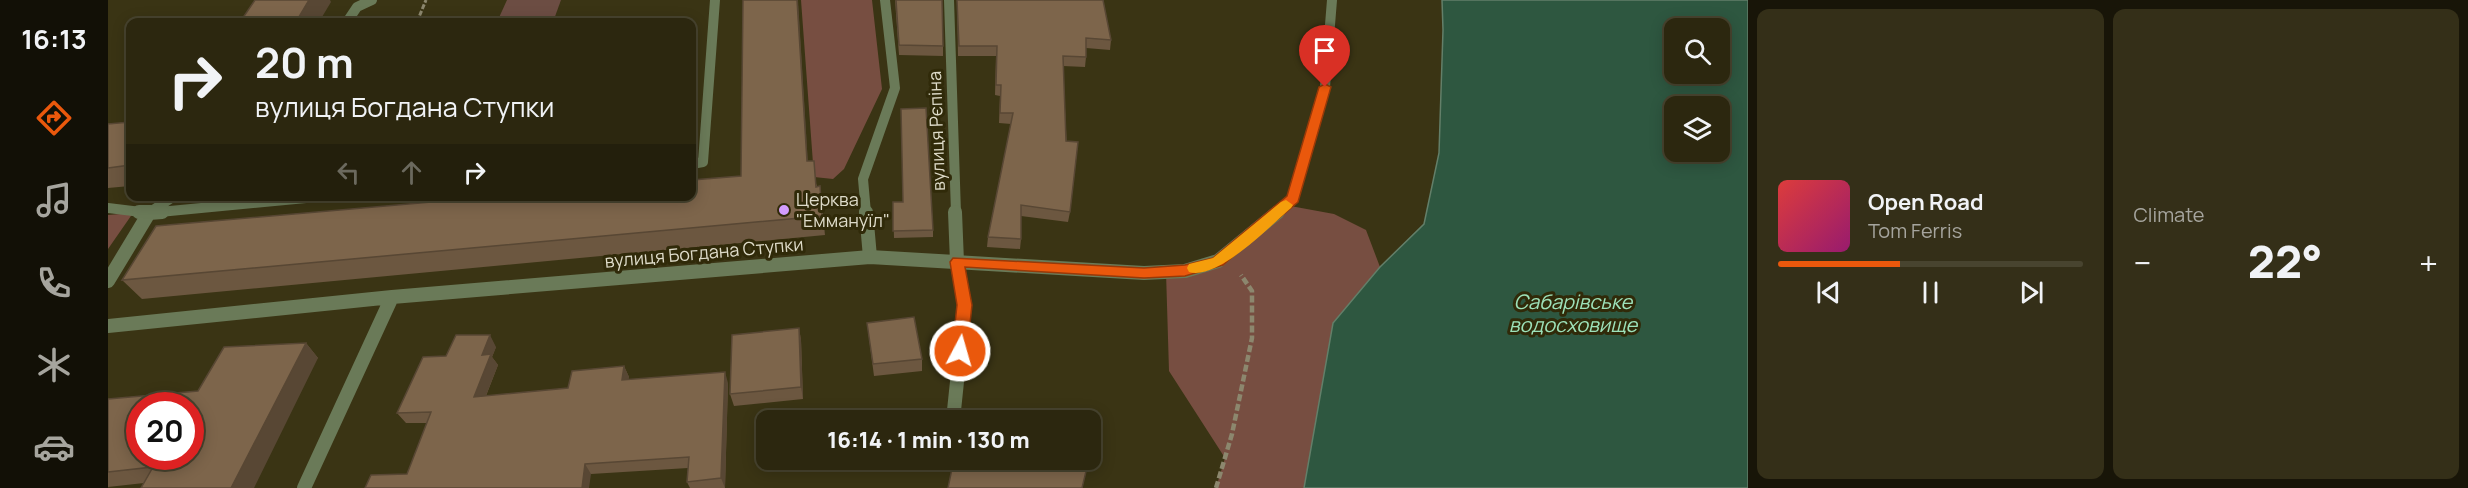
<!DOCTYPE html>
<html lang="en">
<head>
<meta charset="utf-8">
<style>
	:root { --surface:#2c270f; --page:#342f18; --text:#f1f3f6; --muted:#a6a59e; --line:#48442f; --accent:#ea580c }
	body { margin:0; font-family:Manrope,sans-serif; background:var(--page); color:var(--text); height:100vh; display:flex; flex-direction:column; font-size:22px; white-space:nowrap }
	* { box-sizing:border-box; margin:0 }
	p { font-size:20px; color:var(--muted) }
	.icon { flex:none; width:33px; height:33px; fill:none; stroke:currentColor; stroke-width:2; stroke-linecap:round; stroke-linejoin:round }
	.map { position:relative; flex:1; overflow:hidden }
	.drawer { display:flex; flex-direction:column; gap:9px; padding:9px; background:#181508; width:720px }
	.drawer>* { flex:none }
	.guide { position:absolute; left:18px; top:18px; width:570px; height:183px; border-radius:12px; box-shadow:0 3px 15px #0003,0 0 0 2px var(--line); background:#2c270f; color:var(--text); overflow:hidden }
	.fabs { position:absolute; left:1556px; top:18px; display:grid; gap:12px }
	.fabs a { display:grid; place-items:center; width:66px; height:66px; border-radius:12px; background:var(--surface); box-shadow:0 3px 15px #0003,0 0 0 2px var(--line); font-size:30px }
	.speed { position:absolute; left:18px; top:392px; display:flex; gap:12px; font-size:30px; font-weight:700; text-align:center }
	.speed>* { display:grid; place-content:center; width:78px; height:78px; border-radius:50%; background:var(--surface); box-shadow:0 3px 15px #0003,0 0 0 2px var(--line); line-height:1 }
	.speed .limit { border:9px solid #d22; background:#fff; color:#111 }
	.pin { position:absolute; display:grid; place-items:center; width:51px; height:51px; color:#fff; margin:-62px -26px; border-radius:50% 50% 50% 0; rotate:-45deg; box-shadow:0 0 6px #0007 }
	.pin .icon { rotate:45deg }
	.me { position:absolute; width:66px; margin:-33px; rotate:6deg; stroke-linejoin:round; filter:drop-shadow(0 0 4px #0008) }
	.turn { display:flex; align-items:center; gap:21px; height:126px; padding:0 30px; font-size:27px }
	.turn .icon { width:78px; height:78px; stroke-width:2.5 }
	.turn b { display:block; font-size:42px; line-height:51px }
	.lanes { display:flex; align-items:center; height:57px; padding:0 30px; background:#0003; justify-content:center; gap:30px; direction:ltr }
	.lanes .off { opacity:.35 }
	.big { font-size:45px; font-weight:800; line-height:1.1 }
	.drawer .card { flex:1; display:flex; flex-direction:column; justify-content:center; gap:9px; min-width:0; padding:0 21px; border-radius:12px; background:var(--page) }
	.song { display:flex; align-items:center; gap:18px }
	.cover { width:72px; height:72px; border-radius:9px; background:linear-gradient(135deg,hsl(0 70% 55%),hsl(320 70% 35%)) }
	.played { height:6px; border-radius:3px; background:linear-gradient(90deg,var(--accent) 40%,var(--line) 40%) }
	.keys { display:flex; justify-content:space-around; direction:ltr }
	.heat { display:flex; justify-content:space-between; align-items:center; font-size:33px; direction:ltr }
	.drawer .tiles { flex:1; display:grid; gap:9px; grid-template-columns:repeat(2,1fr) }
	.trip { position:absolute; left:648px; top:410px; width:345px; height:60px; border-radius:12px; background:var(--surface); box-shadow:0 3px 15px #0003,0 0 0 2px var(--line); font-weight:800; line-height:60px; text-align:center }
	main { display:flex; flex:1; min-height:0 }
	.tabs { display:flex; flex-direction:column; width:108px; justify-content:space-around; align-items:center; background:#121006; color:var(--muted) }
	.tabs .icon { width:42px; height:42px }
	.tabs .current { color:var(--accent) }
	.tabs b { font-size:27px; color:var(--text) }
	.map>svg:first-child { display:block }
</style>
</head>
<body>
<main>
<nav class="tabs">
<b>16:13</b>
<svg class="icon current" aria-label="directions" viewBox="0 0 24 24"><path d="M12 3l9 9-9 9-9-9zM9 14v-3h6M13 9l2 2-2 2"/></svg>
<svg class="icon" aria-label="music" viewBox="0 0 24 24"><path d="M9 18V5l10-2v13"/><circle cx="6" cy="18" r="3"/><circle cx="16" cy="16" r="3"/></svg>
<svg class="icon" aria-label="phone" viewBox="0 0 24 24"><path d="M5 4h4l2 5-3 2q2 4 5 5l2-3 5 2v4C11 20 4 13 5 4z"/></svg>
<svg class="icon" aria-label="climate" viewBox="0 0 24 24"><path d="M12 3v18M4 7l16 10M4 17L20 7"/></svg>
<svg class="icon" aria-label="car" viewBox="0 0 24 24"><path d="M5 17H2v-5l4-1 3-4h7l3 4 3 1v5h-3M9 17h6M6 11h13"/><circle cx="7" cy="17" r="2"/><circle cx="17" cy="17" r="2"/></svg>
</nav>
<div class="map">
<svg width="1640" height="488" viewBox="0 0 1640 488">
	<rect width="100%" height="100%" fill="#3a3414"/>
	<path fill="#6c4d43" d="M399,0H453L445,22H389Z"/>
	<path fill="#774e41" d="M693,0H764L774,89L736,169L725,179L706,177Z
		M1177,205L1226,214L1258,230L1272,267L1225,323L1196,488H1108L1117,458L1061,371L1058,272L1110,261Z
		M25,213L0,249V215Z"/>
	<path fill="#2e5740" stroke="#637f69" stroke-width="1.5" fill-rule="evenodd" d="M1334,0H1640V488H1196L1225,323L1272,267L1316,224L1331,153L1335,30ZM1566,28H1611V74H1566ZM1566,106H1611V152H1566Z"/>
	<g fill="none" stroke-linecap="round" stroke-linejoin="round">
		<path stroke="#8c876e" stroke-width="3" stroke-dasharray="5 2" stroke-linecap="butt" d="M309,22L318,0"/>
		<path stroke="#8c876e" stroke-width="4.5" stroke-dasharray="7 3" stroke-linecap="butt" d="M1108,488L1124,434L1144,338V291L1133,275"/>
		<path stroke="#6a7a58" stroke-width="10" d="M239,22L249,7L264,0
			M584,164L595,162L607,0
			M0,208L41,213L66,196
			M41,213L219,196
			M758,213L755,179L787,88L777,0"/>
		<path stroke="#6a7a58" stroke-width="14" d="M31,212H43
			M758,212L762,257
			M0,281L41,213L54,212
			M845,420L857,305L849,262"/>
		<path stroke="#6a7a58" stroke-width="10" d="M841,0L848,213
			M1168,213L1185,199L1217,87L1224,0"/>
		<path stroke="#6a7a58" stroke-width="14" d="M847,212L849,262
			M0,326L284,297L762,257L1036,273L1077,271L1110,261L1170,212
			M196,488L284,297"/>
	</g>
	<path fill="#6c5740" d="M787,0L835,46V56L791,55Z
		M849,0H995L1003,40L1002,50L978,48V57L977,67L955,66L962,212L960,222L913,216V239L912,249L879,247L880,237L903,124L891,123L892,96L887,95L888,56H850Z
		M22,122V186L0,188V124Z
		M700,161L709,186H712L717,235L34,299L14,280L633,176Z
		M785,202H795L825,230V237L786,238Z
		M759,323L814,359V371L766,376Z
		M691,328L693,340L695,399L626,406L622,394Z
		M198,343L210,358L36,483L0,487V399L90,391Z
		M388,347L384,357L390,365L378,396L460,388L516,366L521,377L520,379L620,383L617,488H582L579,482L580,468L483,474H299L319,423H298L289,413L338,356Z"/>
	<path fill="#584734" d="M201,0H222L223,2L211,22H188Z
		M689,0H690L701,181L699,161Z
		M712,186L714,206L717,235L714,216Z
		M691,328L693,340L695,399L693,387Z
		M382,335L388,347L384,357L390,365L373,408L366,397L374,355Z
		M198,343L210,358L146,488H123Z
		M516,366L521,377L519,391L514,380Z
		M617,372L620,383L617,488L613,478Z
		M477,464L483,474L481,488H474Z"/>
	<path fill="#7d654b" stroke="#584734" stroke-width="1.5" fill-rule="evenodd" d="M147,0H201L188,22H132Z
		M635,0H689L699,161H706L708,187L712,186L714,216L14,280L48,226L392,196H584V180L633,176Z
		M788,0H834L835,46L791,45Z
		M849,0H995L1003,40L978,38V57L955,56L958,141L970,142L962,212L913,205V239L880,237L905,113H892L893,85H888L889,46H851Z
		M818,108L825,230L785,231V202H795L793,109Z
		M22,122V165L0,168V124Z
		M806,317L814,359L765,364L759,323Z
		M691,328L693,387L622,394L624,335Z
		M348,335H382L374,355L383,354L366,397L460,388L464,371L516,366L514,380L617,372L613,478L579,482L581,457L477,464L474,488H257L263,475L299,474L323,412L289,413L315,357L338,356Z
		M198,343L123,488H33L45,467L0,472V399L90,391L116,347ZM32,405H82V456H32Z
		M982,437L987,438L982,455Z
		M846,459H874L908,469L911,459H981L974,488H840Z"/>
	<path fill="#ea580c" stroke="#983908" stroke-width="1.5" d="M1217,84L1223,87L1190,202L1115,265L1077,276L1036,278L857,267L864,305L859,351L857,355L852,357L846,355L844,351L849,305L842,262L845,258L1036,268L1077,265L1105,258L1179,196L1211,87Z"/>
	<path fill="#f59e0b" d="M1178,200L1185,205L1183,208C1162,226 1109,281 1081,272L1079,268L1081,264L1105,258L1173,202Z"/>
	<circle fill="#d39cfc" stroke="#302a09" stroke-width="2" cx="676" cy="210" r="6"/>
	<g text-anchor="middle" stroke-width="6" stroke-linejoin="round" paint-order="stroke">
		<g font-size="18" fill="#dedbc9" stroke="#302a09">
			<text transform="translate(829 131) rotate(-92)" y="6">вулиця Рєпіна</text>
			<text transform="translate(596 253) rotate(-5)" y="6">вулиця Богдана Ступки</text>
		</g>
		<g font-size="18" fill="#dedbc9" stroke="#302a09" text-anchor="start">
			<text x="688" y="206">Церква<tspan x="688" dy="21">"Еммануїл"</tspan></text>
		</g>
		<g font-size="20" font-style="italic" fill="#9de2ba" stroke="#302a09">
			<text x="1465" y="309">Сабарівське<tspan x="1465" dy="23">водосховище</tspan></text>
		</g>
	</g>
</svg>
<div class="fabs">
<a><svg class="icon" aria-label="search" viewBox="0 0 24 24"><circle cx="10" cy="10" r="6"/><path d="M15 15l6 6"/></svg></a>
<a><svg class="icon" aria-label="layers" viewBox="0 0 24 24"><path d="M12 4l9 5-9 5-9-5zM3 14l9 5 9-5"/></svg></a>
</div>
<div class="speed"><div class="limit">20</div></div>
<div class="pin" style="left:1217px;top:87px;background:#d93025"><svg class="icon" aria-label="arrive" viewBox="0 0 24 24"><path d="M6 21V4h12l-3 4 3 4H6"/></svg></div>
<svg class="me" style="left:852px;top:351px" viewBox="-20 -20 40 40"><circle r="17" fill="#ea580c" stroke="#fff" stroke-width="3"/><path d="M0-11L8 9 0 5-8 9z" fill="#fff"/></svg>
<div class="trip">16:14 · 1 min · 130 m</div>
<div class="guide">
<div class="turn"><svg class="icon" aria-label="right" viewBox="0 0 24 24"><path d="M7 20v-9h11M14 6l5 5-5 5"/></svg><div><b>20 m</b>вулиця Богдана Ступки</div></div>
<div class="lanes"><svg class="icon off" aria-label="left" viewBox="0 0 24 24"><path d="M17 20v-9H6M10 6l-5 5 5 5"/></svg><svg class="icon off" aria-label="ahead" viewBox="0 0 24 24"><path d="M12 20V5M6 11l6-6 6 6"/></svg><svg class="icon" aria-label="right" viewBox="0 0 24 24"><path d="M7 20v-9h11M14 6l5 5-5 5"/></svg></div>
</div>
</div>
<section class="drawer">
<div class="tiles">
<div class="card">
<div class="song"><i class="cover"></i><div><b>Open Road</b><p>Tom Ferris</p></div></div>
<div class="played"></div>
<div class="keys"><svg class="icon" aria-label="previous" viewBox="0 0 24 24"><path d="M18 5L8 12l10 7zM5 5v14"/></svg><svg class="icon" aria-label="pause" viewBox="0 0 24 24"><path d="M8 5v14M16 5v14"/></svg><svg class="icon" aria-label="next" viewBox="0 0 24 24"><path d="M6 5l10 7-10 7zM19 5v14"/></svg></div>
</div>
<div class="card"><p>Climate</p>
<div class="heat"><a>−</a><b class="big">22°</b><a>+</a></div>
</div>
</div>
</section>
</main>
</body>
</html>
